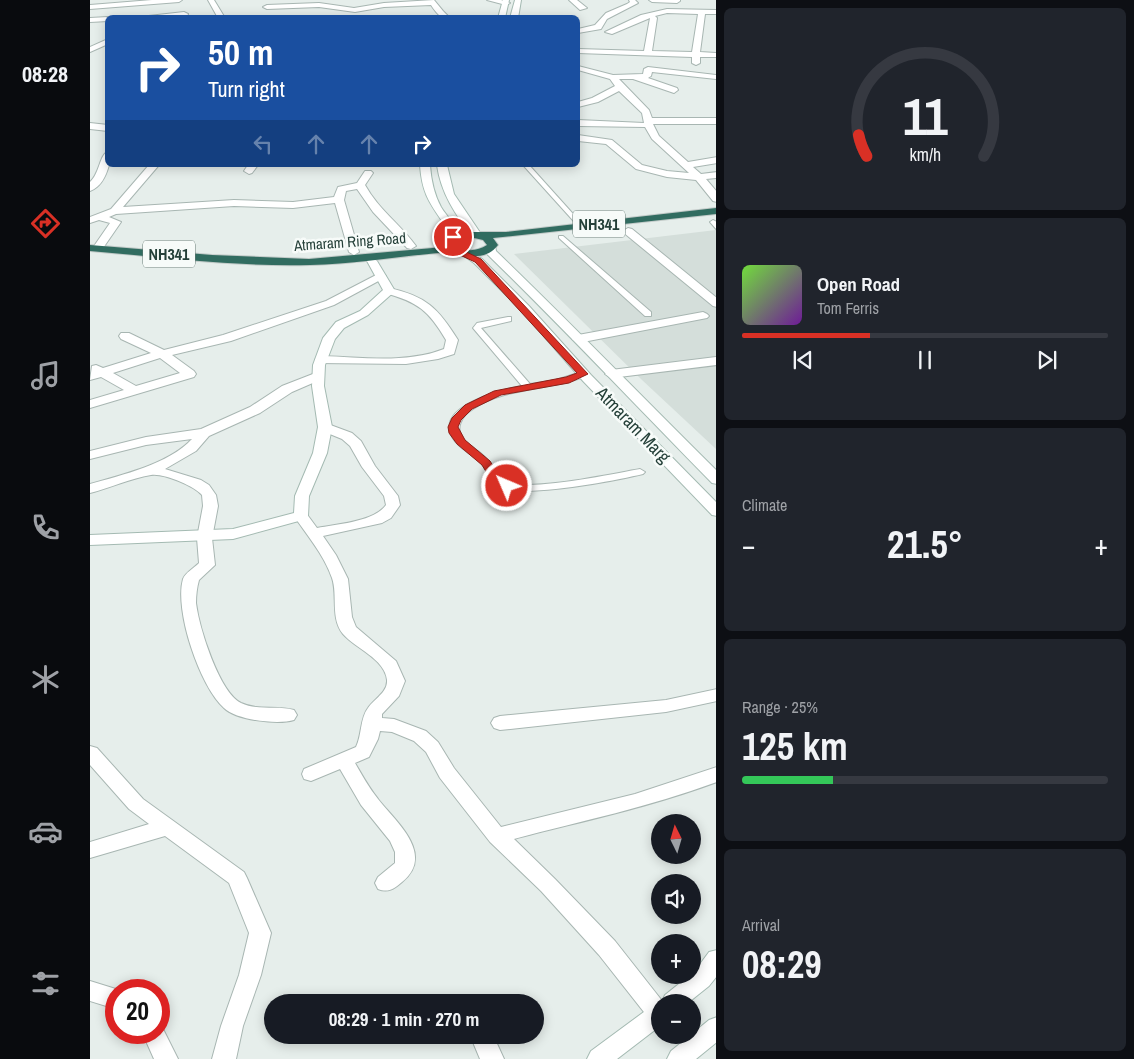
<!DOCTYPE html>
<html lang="en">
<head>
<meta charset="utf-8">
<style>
	:root { --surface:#171b24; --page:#20242c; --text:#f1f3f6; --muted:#9ea1a6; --line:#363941; --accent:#d93025 }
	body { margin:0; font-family:"Archivo Narrow",sans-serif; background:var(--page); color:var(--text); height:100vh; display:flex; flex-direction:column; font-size:19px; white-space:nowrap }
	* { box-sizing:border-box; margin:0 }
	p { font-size:16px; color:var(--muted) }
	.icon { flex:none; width:28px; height:28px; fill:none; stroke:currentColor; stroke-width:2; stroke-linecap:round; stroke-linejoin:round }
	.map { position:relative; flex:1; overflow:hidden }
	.sheet { display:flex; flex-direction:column; gap:8px; padding:8px; background:#0d0f14; width:418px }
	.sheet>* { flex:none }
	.banner { position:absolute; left:15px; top:15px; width:475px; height:152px; border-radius:8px; box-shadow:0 2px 12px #0003; background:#1a4fa0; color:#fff; overflow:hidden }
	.needle { width:32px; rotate:355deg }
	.tools { position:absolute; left:561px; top:814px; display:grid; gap:10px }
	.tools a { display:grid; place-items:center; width:50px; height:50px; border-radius:50%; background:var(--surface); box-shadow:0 2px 12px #0003; font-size:25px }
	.speed { position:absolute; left:15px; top:979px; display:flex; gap:10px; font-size:25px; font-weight:700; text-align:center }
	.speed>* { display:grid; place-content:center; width:65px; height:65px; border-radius:50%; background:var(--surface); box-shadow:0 2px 12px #0003; line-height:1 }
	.speed .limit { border:8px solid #d22; background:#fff; color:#111 }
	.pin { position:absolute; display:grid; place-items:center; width:42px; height:42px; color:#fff; margin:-21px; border:2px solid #fff; border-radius:50%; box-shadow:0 1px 5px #0007 }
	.me { position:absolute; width:55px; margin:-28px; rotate:315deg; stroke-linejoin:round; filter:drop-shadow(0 0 4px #0008) }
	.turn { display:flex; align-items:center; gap:18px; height:105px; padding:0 20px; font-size:22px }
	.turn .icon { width:65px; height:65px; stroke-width:2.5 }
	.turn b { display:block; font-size:35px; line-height:42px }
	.lanes { display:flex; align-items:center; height:48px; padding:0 20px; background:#0003; justify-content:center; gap:25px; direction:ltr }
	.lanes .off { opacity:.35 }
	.big { font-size:38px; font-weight:800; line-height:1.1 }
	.sheet .widget { flex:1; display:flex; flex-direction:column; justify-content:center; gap:8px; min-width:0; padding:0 18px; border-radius:8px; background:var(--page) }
	.sheet .dial { align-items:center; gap:0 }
	.dial svg { height:130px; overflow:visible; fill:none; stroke:var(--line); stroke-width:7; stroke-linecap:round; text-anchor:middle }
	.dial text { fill:var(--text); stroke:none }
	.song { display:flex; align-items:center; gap:15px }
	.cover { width:60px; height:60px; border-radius:8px; background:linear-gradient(135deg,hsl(100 70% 55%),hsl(280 70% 35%)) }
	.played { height:5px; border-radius:2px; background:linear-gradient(90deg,var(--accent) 35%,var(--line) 35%) }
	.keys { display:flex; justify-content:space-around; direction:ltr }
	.heat { display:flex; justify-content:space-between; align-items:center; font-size:28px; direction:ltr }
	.charge { height:8px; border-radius:4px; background:linear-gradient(90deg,#34c759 25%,var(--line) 0) }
	.trip { position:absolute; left:174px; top:994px; width:280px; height:50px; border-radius:25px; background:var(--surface); box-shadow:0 2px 12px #0003; font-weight:800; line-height:50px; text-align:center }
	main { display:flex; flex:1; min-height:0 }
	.tab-bar { display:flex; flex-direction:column; width:90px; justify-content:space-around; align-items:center; background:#090b0e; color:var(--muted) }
	.tab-bar .icon { width:35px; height:35px }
	.tab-bar .on { color:var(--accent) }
	.tab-bar b { font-size:22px; color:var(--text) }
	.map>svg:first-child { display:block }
</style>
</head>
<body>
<main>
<nav class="tab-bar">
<b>08:28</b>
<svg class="icon on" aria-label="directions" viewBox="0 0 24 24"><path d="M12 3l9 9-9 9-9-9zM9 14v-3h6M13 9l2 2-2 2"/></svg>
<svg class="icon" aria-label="music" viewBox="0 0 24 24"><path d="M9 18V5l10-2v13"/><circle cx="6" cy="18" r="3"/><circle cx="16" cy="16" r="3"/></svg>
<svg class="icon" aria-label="phone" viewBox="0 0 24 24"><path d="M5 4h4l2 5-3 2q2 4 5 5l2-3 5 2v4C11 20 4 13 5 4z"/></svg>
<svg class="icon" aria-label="climate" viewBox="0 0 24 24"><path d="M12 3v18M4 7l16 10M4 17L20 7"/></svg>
<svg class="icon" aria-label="car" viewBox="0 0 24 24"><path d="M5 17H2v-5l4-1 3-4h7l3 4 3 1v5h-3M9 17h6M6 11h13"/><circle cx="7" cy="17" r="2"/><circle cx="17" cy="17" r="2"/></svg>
<svg class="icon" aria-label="filters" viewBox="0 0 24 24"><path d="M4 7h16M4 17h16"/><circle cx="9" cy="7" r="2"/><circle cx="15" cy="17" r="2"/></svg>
</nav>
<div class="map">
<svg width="627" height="1059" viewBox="0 0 627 1059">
	<rect width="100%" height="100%" fill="#e6eeeb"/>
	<path fill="#d4deda" d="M626,230V449L551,379L424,254Z"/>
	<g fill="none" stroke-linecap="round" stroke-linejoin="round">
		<g stroke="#a8b6b2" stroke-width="2">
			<path id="lane" d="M433,165H439L493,225V227H489Z
				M623,220L627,222V230L620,222Z
				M469,236H473L561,312V316H555L469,238Z
				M418,317H421V321L391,328L440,384L466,380L494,371L498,374C492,379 482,381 474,383C443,390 410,391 383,409C372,416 364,428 374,440C381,448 393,452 399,462C404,468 407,479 415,482C438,492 522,474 550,469L555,472L553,474C524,481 444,496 417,489C396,483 402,473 389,461C379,452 367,447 361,435C348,405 414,389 432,386L383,328L387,323Z"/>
		</g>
		<g stroke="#a8b6b2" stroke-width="2">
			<path id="street" d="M62,0H92L89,2L0,9V5Z
				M118,0H124L135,18H128Z
				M344,0L353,11L360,18C350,18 347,14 341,5L294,7L265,12L229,7L177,9L173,7L177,5L229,3L264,8L294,3Z
				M397,0H411L420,3L416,5Z
				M479,0H487L497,8L490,10Z
				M539,0H545L548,3L517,19L511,29L488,33V29L505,25L516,13L537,4L540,2Z
				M559,0H590V1L587,3L562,2Z
				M577,9L627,10V14H615L610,52L627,53V57H610V63L606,65L602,63V57L488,53V49L554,51L560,18L522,34L515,32L551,15ZM577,13L608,14L602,52L562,51L567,18L565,16Z
				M94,12L98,14L97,16L41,18Z
				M18,17L21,18H18V21L0,22V18Z
				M18,39V44L0,52V47Z
				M488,66L523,75L553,74L554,69L558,67L627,75V79L562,72L561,76L558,78L587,88L588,90L584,93L543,79H529L559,110L562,118H627V124H563L569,136L598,162L627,157V163L603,167L611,174L627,172V178L616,179L627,192V202L623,201L606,180L577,177L546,169L516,144L488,141V135L522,140L552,165L577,171L599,173L562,139L555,127L488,126V120L554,123L552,113L529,91L508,102L488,107V102L502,98L525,86L520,79L488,70Z
				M0,123L18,125V131L0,129Z
				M18,151V165H19C16,176 11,187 0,191V182C10,173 9,156 18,151Z
				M59,165H69L33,207L144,200L203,202L244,197L248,187L267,183L275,171H281L283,173L275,185C288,209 310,224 326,246L321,249L317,248L283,212L267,189L256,191L254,200L269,252L264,255L259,252L245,203L203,208L144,206L26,214L19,217L31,222L11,251H3L2,249L20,223L9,220L0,223V217L21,209Z
				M158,165H168L162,173L159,174L154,171Z
				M538,228L542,229L627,298V307L623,306L534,233L533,231Z
				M290,273L296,276L294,278L244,305L141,341L82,355L104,371L106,374L104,377L0,408V400L34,390L11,377L0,380L2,366L6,365L13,368L61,353L31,339L29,336L31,333H39L74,350L133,335L236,301ZM70,358L90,373L46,386L23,373Z
				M299,288C336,296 348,308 368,340L364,354L348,359L316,364L227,363L225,360L227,357L231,356C271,357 316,364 354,349L356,340C339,311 328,302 295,293L293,291L295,289Z
				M613,312L617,314L619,316L617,318L488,343L482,339L488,335Z
				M627,357V365L521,378L515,374L521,370Z
				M228,372L232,373L234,376L232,379L202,392L170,413L119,436L106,451L75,469L111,480L119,485L126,495L128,506L122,538L125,565L109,580C107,587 106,595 106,603C109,627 129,692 151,703C168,711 187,705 204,710L207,715L204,720C188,725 146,720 134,708C110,687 84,610 93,579C95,573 104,568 109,563L107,538L113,506L112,495C104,486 74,473 61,475C41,478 20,488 0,493V484C32,475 79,464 102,439L56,445L0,459V451L56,437L111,429L160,407L192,386Z
				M235,423L262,433L271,441L285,466L308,496L310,505L301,518L292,523L233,536L246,555L258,579L262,617L266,627L306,661L315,681L309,696L292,714V718L304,719L336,731L348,742L364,768L411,827L545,794L627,767V782C560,807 492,821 424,839L465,879L525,941L573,1002H570V1024L561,1021L509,955L451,891L400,842L350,778L336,752L324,741L302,732L290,731L288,739L279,757L265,763C272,775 279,788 288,799C305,821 346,854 312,882C304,889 298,893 288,889L285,883L288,877L305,863V852L300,841L271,805L250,769L221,781L214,779L212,774L214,769L266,747C272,735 270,718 278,708C284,699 298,692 297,680C295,659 265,648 253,634C240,618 248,595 242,578C234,555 217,535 204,516L206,513H216L227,528C247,524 284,522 296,505L294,496L272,467L260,446L252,439L230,430L228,427L230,424Z
				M627,689V701L576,712L410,730L404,728L401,723L404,718L410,716L576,700Z
				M0,746L7,748L53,799L154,872L157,878L181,933L171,975L153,1026L146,1059H122L131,1026L149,975L159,933L139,883L75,836L0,858V842L59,824L39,809L0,765Z
				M0,981L29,990H26V1009L0,1001Z
				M69,1024L71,1025L88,1059H64L52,1032H69Z
				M380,1035H403L414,1059H390Z"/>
		</g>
		<g stroke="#a4bab2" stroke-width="2">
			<path id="secondary" d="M413,0H419L415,18H408Z
				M425,0H431L428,18H420Z
				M330,165H340C341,179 344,194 351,207C357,217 366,224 368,237L367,239H359C357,234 356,229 354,224C339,202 332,193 330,165Z
				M347,165H357L364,194L391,234L390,236H382C365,214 351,193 347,165Z
				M401,245L405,246L406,251C481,323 553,398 627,471V484L622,483C547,407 474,329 397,254L396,248Z
				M375,250L392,259L439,306L501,375L627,503V516L622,515L493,381L431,310L384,263L370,253L371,251Z
				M282,258L287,261L305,291L278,315L254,328L245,339L235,365L234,386L242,427L237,453L219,496L218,516L216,519L143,539L0,545V535L143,529L204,513L205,496L223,453L228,427L222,386L223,365L233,338L246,322L270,311L293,290L277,261Z
				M627,950V976L619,986L599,1002H572L575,995L600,975H602L619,952Z
				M570,1003V1026L527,1059H497L501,1051L562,1006Z
				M627,1017V1042L606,1059H577L581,1051L619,1020Z"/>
		</g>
		<g stroke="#c2cac8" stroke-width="2">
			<path id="highway" d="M627,208V214L403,238L408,245C393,265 369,252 348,253C305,257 263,264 220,265C147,267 73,257 0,251V245L122,255L219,259L354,247V240L367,232H416ZM380,237L393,240L397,245C386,252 374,252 363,244L370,238Z"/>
		</g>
		<use href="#lane" fill="#fff" fill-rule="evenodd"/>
		<use href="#street" fill="#fff" fill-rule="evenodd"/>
		<use href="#secondary" fill="#fff" fill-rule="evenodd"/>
		<use href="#highway" fill="#316c60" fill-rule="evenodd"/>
	</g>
	<path fill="#d93025" stroke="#8d1f18" d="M360,235L367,237L362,242L364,246L391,259L498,374L479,383L411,395L382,409L371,420L368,427L375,440L400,461L411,478L422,486L417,490L403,483L392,465L367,444L359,433L358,427L362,418L375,405L404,391L476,377L487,373L385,262L357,249L354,242Z"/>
	<g text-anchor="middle" stroke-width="5" stroke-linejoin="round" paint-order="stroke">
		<g font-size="15" fill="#254039" stroke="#f7fbf9">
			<text transform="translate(260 242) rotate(-4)" y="5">Atmaram Ring Road</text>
		</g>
		<g fill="#f7fbf9" stroke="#647873" stroke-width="1">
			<rect x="483" y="210.5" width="52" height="27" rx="4"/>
			<rect x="53" y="240.5" width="52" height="27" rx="4"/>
		</g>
		<g font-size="16" font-weight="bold" fill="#254039">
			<text x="509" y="230">NH341</text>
			<text x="79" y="260">NH341</text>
		</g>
		<g font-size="18" fill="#254039" stroke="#f7fbf9">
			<text transform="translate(543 425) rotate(46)" y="6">Atmaram Marg</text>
		</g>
	</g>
</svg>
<div class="tools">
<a><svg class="needle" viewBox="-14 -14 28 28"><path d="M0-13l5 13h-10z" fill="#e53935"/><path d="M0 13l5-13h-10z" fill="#9ea1a6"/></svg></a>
<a><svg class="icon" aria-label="sound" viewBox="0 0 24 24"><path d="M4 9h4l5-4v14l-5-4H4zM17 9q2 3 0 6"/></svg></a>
<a>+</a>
<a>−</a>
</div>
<div class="speed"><div class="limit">20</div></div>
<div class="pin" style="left:363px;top:237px;background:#d93025"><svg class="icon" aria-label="arrive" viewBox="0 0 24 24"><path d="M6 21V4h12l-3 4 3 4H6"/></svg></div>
<svg class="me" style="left:417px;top:486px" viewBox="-20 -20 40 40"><circle r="17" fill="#d93025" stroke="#fff" stroke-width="3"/><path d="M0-11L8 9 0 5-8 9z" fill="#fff"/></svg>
<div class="trip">08:29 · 1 min · 270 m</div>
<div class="banner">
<div class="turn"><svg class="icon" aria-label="right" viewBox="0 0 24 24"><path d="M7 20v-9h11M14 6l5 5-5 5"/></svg><div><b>50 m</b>Turn right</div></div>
<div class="lanes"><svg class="icon off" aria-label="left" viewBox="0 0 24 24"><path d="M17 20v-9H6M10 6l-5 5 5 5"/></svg><svg class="icon off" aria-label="ahead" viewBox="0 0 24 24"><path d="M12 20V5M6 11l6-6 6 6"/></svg><svg class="icon off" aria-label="ahead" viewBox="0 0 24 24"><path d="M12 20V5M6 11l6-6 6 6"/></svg><svg class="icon" aria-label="right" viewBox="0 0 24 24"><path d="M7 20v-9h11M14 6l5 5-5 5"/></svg></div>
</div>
</div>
<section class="sheet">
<div class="widget dial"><svg viewBox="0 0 100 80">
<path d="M14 69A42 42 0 1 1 86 69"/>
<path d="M14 69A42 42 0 0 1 9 56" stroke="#d93025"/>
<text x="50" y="56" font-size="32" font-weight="700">11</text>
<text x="50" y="72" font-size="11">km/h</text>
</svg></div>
<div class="widget">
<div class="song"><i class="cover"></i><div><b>Open Road</b><p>Tom Ferris</p></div></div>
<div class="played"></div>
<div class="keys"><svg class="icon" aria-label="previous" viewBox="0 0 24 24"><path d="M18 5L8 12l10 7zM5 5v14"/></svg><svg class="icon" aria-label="pause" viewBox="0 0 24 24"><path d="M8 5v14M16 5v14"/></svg><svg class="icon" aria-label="next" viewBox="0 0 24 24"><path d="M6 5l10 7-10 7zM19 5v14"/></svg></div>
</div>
<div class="widget"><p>Climate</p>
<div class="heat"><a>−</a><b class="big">21.5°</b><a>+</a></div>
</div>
<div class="widget"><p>Range · 25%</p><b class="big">125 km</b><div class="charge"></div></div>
<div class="widget"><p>Arrival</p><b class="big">08:29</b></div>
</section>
</main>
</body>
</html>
